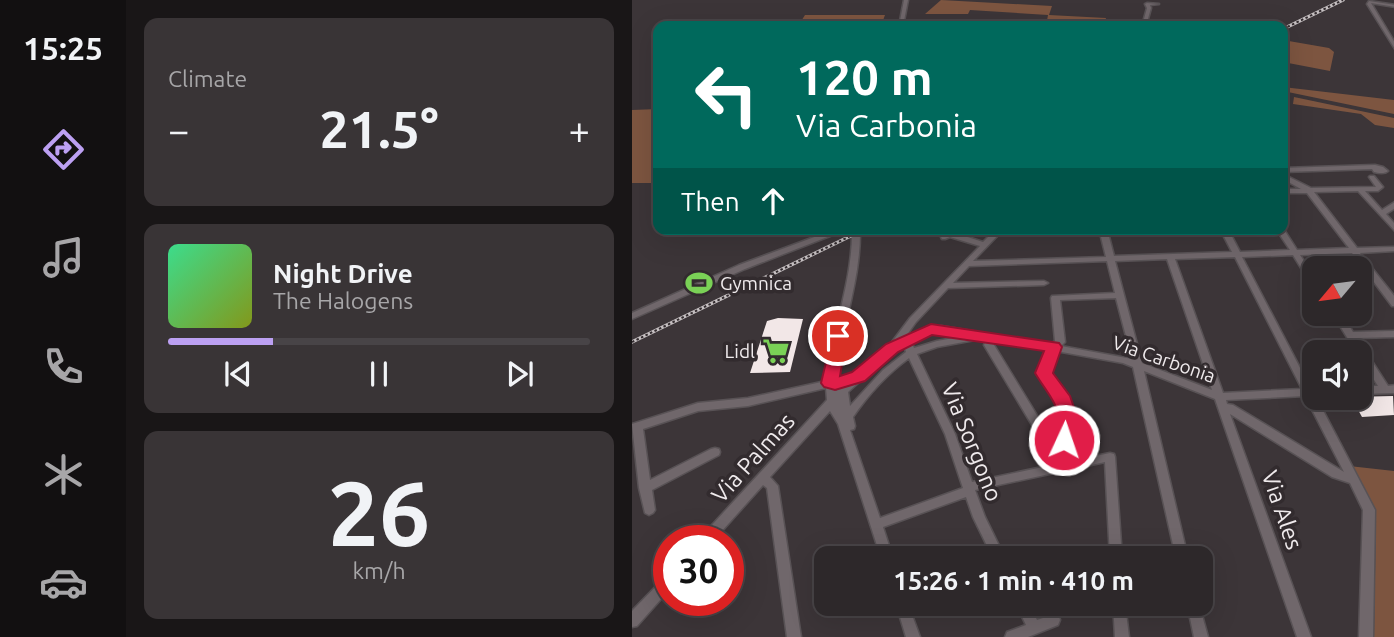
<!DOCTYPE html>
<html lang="en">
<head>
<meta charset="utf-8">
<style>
	:root { --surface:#2d282a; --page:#393436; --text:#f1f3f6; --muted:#a7a6a8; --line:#484447; --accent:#bca0f2 }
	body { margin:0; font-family:Ubuntu,sans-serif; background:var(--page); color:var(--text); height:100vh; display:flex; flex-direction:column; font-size:26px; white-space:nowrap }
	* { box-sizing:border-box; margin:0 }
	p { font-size:23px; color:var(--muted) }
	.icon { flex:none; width:38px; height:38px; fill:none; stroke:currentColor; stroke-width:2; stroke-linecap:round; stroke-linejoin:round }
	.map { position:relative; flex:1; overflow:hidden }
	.panel { display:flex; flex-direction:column; gap:18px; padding:18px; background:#191617; width:506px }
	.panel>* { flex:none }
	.hud { position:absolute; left:21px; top:21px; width:635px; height:214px; border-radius:14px; box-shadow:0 7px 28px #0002,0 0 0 2px var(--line); background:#00695c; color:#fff; overflow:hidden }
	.needle { width:46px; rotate:241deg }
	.buttons { position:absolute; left:670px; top:256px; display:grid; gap:14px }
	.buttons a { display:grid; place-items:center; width:70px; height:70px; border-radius:14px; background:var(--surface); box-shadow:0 7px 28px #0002,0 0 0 2px var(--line); font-size:35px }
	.speed { position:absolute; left:21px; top:525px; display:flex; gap:14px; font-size:35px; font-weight:700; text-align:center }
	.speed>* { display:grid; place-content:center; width:91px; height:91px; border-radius:50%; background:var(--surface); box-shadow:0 7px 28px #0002,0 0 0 2px var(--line); line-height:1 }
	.speed .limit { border:10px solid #d22; background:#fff; color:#111 }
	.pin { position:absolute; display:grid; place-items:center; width:60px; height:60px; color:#fff; margin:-30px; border:4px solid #fff; border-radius:50%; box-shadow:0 2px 7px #0007 }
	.me { position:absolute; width:77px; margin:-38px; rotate:3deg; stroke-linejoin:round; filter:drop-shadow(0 0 5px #0008) }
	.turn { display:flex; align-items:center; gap:24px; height:147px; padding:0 28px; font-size:32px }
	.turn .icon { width:91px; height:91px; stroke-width:2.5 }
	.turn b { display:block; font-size:49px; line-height:60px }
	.then { display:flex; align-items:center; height:66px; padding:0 28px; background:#0003; gap:14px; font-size:26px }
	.big { font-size:52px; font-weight:700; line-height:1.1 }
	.panel .widget { flex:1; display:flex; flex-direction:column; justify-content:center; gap:10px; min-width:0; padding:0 24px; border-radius:14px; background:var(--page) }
	.panel .dial { align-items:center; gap:0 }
	.dial b { font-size:91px; line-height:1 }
	.song { display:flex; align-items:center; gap:21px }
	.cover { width:84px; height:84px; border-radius:10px; background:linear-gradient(135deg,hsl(150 70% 55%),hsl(70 70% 35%)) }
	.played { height:7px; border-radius:4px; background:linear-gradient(90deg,var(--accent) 25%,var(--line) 25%) }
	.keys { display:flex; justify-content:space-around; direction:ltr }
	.heat { display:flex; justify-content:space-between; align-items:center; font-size:38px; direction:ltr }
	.trip { position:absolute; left:182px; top:546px; width:399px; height:70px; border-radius:14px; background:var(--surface); box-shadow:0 7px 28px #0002,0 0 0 2px var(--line); font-weight:700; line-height:70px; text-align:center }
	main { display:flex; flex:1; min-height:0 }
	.menu { display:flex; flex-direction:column; width:126px; justify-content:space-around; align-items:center; background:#121011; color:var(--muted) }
	.menu .icon { width:49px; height:49px }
	.menu .active { color:var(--accent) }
	.menu b { font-size:32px; color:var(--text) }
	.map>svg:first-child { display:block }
</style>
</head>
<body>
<main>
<nav class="menu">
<b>15:25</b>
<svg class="icon active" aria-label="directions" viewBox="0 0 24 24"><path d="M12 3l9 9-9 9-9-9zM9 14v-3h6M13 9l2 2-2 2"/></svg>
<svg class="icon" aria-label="music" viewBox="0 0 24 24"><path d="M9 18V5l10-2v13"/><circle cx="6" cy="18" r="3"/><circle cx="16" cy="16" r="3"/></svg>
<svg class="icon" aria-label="phone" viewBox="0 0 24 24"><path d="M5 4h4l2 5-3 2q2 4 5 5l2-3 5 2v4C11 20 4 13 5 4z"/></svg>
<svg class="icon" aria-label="climate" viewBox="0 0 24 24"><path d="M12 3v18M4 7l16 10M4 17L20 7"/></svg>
<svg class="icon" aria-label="car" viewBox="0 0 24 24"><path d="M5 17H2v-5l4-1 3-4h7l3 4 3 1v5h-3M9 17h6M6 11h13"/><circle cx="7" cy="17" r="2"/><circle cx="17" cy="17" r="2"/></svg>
</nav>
<section class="panel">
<div class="widget"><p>Climate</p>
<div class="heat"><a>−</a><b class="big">21.5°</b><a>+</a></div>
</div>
<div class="widget">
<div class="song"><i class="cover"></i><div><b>Night Drive</b><p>The Halogens</p></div></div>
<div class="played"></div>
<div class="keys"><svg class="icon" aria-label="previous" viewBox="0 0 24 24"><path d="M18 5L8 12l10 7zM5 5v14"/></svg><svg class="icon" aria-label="pause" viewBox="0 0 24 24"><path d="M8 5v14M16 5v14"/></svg><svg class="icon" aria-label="next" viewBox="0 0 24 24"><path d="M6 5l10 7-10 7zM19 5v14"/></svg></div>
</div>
<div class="widget dial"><b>26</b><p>km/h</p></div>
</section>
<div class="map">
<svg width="763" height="637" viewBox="0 0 763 637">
	<rect width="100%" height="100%" fill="#3c3538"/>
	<path fill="#7d5540" d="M309,0L420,6L417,15L474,18L472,26H414L416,15L338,10L336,14H293Z
		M173,15H253L249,26H166Z
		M651,40L697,48L702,52L698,71L651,62Z
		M651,87L762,100V114L651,91Z
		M662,97L762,118V128L743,125L729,114L661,104Z
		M26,109V183H0V110Z
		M717,466L762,471V637H742L744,513Z"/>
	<path fill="#f2e7e7" d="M146,318L171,319L158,372L118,373L135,321Z
		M761,396L762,415L730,417L719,397Z"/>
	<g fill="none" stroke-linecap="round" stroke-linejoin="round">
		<g stroke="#585255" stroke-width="3">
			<path id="minor" d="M272,0H276L271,26H267Z
				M737,1L763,5V7L739,3L763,43V49L735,4Z
				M515,3L527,4L518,5L519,8L514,26H510L515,8L513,4Z
				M743,165L751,167L756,171C753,174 746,173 742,172L740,169L651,172V168Z
				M651,174L679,188L744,187L737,177L738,176H742L751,187L746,191H733L750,210L763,202V208L754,214L763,224V231L726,191L682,192L725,248L763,247V251L728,253L763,297V306H760L720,253L668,255L682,276V284H679L661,255L610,257L679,389H682V397H684L743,510L741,637H727L731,510L718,483L700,477L598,414L679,637H665L583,399L512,371L556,558H544L501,367L491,363L424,351L417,373L434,395L443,422L437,440L444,460L478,453L482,454L483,457L490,558H478L473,462L343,490L353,517L373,558H361L341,517L334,497L251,527L261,558H249L206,424L198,411L138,477L146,486L169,637H155L135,488L131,485L81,541H67L69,537L195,400L194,388L116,406L66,411L11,429L18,480L79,449L83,448L87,449L88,452L87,455L20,490L23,510L21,513L17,515L13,513L7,488L0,424L66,403L116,398L194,381C200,330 221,281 220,229H228C229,280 209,328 204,379L223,375L257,346L278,318L348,246L318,237L313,239H310L309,237L314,232H320L351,242L364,229H372L341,261L474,257L467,229H475L482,256L600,252L588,229H596L608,252L658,250L644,229H651V228L665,250L717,248L675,193H651V189H669L651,179ZM603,257L670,389L591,393L543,259ZM535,259L580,390L510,363L483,261ZM475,261L483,293L420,296L419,298L423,341L418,344L309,326L278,334L274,336L284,322L316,288L412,285L416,283L412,281L321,283L337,266ZM484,298L500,359L429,346L433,342L428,300ZM309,332L333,336L305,341L282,348L279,341L284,338ZM348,339L354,340L352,345L400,425L404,426L408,425L409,422L362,345L363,341L415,350L407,373L424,396L433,422L427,440L434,462L340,482L323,434L285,354L305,347ZM272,345L274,352L251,370L218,406L216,392L263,350ZM277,358L313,434L331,488L248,518L218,430L222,429L223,426L221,417C236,395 255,374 277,358ZM212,384L204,391V386ZM673,396L712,472L601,405L595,404L594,400Z
				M204,229H216L113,269L0,319V313L107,265Z
				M700,313H709L721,332L763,331V337L725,338L756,386L763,385V393L728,394V386H746L728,358V352H724Z
				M37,575V590L5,626L0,627V611L33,577Z
				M264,604H276L288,637H274Z
				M384,604H397L405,620L414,617L411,604H423L428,620L426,625L396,637H373L375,632L394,625Z
				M481,604H493L497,637H483Z
				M555,604H567L576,637H562Z"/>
		</g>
		<use href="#minor" fill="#70676b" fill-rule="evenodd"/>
		<g stroke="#c5bfc1" stroke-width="3.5">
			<path id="rail" d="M651,29L711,0
				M0,342L233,229"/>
		</g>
		<use href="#rail" stroke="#322b2e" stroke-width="2" stroke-dasharray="2.5" stroke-linecap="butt"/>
	</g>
	<path fill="#e11d48" stroke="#92132f" stroke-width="2" d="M299,324L427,343L430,347L421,373L438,396L447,422L439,446L432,448L425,446L422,440C434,408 419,400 403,373L412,351L300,335L266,352L233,381L203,390L192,387L189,383L201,333H212L215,336L208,376L220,372L254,344Z"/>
	<defs>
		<g id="stadium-bare" transform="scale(2.1)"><path d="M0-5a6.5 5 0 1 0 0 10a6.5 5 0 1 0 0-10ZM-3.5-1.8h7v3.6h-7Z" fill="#7ad156" stroke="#322b2e" stroke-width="2.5" paint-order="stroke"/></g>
		<g id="supermarket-bare" transform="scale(2.1)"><path d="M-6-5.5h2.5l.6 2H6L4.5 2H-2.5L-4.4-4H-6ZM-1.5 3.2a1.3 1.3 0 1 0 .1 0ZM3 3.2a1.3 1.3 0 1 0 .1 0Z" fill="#7ad156" stroke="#322b2e" stroke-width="2.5" paint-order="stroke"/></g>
	</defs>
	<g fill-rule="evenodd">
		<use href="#stadium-bare" x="67" y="283"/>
		<use href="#supermarket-bare" x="144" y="351"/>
	</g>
	<g text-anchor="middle" stroke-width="7" stroke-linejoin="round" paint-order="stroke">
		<g font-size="19" fill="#efeaec" stroke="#322b2e" text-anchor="start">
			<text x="88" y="290">Gymnica</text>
			<text x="123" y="358" text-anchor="end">Lidl</text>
		</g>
		<g font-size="19" fill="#efeaec" stroke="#322b2e">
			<text transform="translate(532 359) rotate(19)" y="7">Via Carbonia</text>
		</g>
		<g font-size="23" fill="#efeaec" stroke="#322b2e">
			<text transform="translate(340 442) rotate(68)" y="8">Via Sorgono</text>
			<text transform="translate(121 458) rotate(-48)" y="8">Via Palmas</text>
			<text transform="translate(650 510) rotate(71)" y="8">Via Ales</text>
		</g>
	</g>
</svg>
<div class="buttons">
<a><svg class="needle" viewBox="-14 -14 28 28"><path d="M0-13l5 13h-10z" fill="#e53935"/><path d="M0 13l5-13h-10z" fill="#a7a6a8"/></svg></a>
<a><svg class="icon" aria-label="sound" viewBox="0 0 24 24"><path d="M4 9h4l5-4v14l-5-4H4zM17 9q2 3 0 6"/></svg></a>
</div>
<div class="speed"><div class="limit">30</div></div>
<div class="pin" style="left:206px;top:336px;background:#d93025"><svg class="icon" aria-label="arrive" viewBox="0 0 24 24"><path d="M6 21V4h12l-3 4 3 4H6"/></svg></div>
<svg class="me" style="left:432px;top:440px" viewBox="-20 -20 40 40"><circle r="17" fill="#e11d48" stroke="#fff" stroke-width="3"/><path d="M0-11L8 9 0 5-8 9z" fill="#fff"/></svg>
<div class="trip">15:26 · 1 min · 410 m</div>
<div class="hud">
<div class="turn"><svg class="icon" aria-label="left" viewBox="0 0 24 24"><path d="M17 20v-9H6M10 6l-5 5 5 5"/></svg><div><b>120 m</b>Via Carbonia</div></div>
<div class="then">Then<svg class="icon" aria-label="ahead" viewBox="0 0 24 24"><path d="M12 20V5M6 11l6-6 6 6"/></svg></div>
</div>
</div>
</main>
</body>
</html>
